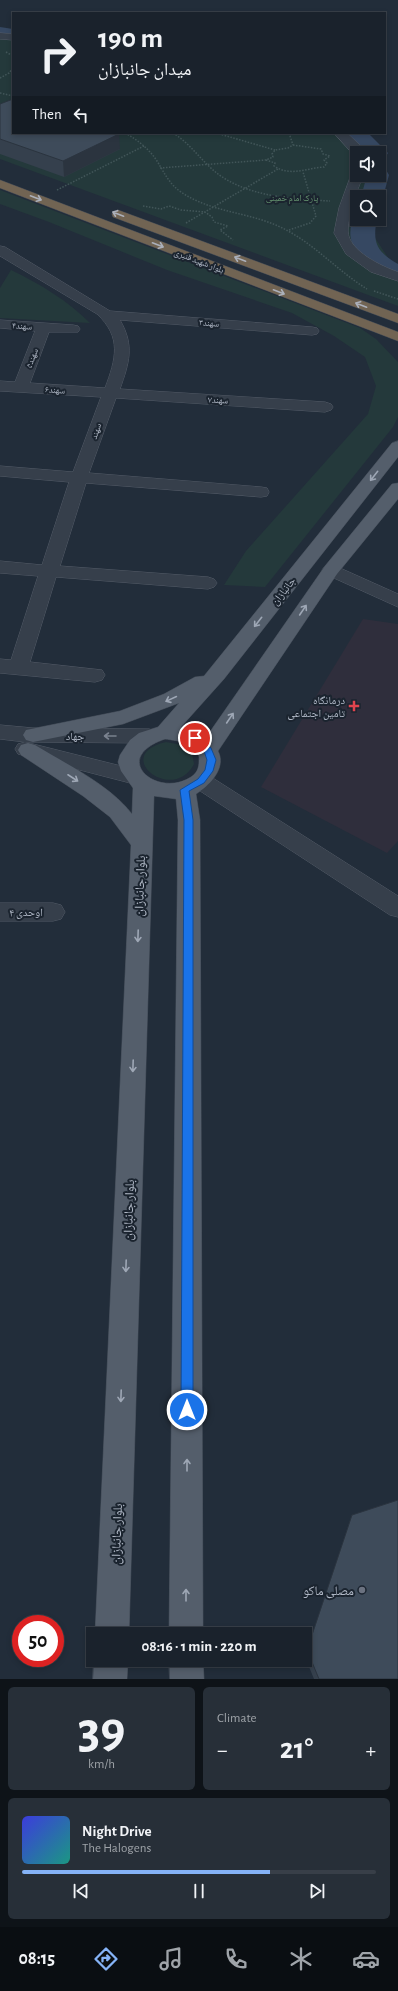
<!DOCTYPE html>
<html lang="en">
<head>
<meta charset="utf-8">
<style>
	:root { --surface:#1a222c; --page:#272f38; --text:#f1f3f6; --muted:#9fa4a9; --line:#383f48; --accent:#85b3f7 }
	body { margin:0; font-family:"Alegreya Sans","Noto Naskh Arabic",sans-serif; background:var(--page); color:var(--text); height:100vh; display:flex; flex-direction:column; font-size:15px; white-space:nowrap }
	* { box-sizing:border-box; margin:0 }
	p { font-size:13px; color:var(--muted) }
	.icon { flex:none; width:22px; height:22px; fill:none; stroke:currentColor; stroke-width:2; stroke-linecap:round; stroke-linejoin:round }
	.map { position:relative; height:1679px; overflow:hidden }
	.drawer { display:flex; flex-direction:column; gap:8px; padding:8px; background:#0e1318; flex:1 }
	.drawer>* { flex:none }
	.hud { position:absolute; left:12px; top:12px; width:374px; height:122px; border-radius:0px; box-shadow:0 2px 6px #0003,0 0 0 1px var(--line); background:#1a222c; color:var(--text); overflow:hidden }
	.buttons { position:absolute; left:350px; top:146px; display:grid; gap:8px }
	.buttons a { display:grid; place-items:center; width:36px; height:36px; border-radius:0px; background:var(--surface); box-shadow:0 2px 6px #0003,0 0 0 1px var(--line); font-size:20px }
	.speed { position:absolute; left:12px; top:1615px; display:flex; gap:8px; font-size:20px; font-weight:700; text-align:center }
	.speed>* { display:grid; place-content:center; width:52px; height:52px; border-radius:50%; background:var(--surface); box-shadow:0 2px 6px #0003,0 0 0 1px var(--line); line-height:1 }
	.speed .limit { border:6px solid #d22; background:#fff; color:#111 }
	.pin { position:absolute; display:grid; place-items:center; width:34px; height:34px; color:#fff; margin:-17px; border:2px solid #fff; border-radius:50%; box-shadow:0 1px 4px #0007 }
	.me { position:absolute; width:44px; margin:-22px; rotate:0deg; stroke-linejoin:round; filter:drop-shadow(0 0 3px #0008) }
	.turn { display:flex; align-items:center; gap:14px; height:84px; padding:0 20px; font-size:18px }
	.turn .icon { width:52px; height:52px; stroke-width:2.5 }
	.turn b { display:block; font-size:28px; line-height:34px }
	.then { display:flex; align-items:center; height:38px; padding:0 20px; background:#0003; gap:8px; font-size:15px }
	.big { font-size:30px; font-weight:700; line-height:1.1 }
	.drawer .tile { flex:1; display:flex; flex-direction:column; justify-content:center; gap:6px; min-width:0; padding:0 14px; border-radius:6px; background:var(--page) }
	.drawer .dial { align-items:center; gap:0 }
	.dial b { font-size:52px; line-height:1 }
	.song { display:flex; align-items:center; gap:12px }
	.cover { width:48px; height:48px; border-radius:6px; background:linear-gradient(135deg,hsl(240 70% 55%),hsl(170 70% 35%)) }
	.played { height:4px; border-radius:2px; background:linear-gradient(90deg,var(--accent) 70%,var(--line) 70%) }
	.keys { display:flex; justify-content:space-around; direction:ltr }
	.heat { display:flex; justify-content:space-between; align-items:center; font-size:22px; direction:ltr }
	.drawer .tiles { flex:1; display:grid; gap:8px; grid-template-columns:1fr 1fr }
	.tile:last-child { grid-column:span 2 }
	.trip { position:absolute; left:86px; top:1627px; width:226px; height:40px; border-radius:0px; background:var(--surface); box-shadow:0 2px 6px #0003,0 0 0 1px var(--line); font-weight:700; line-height:40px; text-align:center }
	.tab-bar { display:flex; height:64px; justify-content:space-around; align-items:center; background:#0a0e12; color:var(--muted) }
	.tab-bar .icon { width:28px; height:28px }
	.tab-bar .selected { color:var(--accent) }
	.tab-bar b { font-size:18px; color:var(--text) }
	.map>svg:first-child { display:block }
</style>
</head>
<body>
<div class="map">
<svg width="398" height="1679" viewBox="0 0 398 1679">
	<rect width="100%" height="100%" fill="#222d3a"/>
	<path fill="#2f2e3c" d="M363,619L398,624V841L387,853L261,787Z"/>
	<path fill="#24393b" d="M0,28L13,31V133H348L369,153H357V175H370L364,197H357V219H366L368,227L398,273V306L0,159Z
		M0,190L360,328L376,339L398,362V417L393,427L265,587L224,585L246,551L368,414L376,386L365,357L334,336L292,313L167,270L49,222L0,204Z
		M11,270C40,284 67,300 90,323L0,318V288Z
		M166,742L182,745L192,753L194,764C173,805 110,755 166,742Z"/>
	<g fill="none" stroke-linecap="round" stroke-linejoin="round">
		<path fill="#364862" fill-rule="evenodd" d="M0,27L13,29V39L0,37Z
			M346,133H368L388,153L385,158L379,159V153H365Z
			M379,169L386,170L389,175L383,197L379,202V197H361L367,175H379Z
			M357,214V219H377C372,243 377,252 398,264V280C372,274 335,244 357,214Z"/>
		<g stroke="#545c68" stroke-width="1">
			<path id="minor" d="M0,33L13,34V40L0,39Z
				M334,133H347L363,148L365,153H357V156H355Z
				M357,171V175H363C357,193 348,212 348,231C348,251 383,267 398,272V281L371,272L346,254L334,233L339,208L351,175Z
				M0,246L5,247L110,311L312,327L317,328L319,331L317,334L312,335L120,320C135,346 129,363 120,389L325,402L331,404L333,407L331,410L325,412L116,398L89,473L261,487L267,488L269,492L267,496L261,497L86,483L60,566L208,577L214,579L217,583L214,587L208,589L56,577L30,662L102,670L105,675L102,680L95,682L0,673V659L11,660L38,576L0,573V561L42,565L69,482L0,476V466L73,472L101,397L0,391V381L15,382L35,331L0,328V320L73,325L78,326L80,329L78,332H49L30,383L105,388C116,359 122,337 97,314L0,256Z
				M331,564L398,594V607L325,574L322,570L325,566Z
				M0,725L33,728L149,729L156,731L159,736L156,741L149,743L25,742L141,771L145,776L141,781L134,784L18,754L15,749L18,744L25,742L0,739Z
				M201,773L208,775L398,896V917L390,915L194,787L190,781L194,775Z
				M0,903H53L61,905L65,912L61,919L53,921H0Z"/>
		</g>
		<g stroke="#3f4854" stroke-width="1">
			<path id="major" d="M398,441V457L224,679L181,727L196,730L207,736L325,566L392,484L398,483V499L337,574L218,751C227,768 209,786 196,794L200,820L203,1634H169L178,820L176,799L154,796L129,1634H95L131,845L110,817L83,796L21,755L18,750L21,745L28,743L35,745C66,764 110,785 132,814L133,788L121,771L118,762L120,755L130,740L139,733L158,727L179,703L123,724L33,742L26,740L23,735L26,730L120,711L164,694L195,677L204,676L392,443ZM165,739C179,741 201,743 199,761C199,768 197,773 191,777C157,799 109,758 165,739Z
				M94,1660H128L127,1679H93Z
				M169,1660H203L204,1679H170Z"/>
		</g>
		<g stroke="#414955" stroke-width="1">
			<path id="highway" d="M0,180L398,332V341L0,188Z
				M118,210L398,314V323L113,217L112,214Z"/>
		</g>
		<path stroke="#425659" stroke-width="1.5" stroke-dasharray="1.5 1.5" stroke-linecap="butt" d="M6,52L13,56
			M0,78L9,73L13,68
			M0,93L13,96
			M125,133C138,140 149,149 157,161C164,172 169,184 181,192C210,212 247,212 278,226C312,241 336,270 367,289
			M173,133C191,144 202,162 218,174C249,197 293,199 330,201
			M216,133L275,150
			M289,133L293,145
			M293,145L321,149L323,154L330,156L324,160L327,163L324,167C307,168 290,177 274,166L275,163L266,160L273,157L272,154L275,150L288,148Z
			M160,168L266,160
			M57,190L144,146
			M143,206L161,209L169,206L181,210L205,212L212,217L214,222L228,226L220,230L233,240
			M186,223L278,169
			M289,230L310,223L316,216L303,172
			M374,291L398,299"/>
		<use href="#minor" fill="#363f4b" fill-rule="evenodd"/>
		<use href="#major" fill="#545e6b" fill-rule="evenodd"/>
		<use href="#highway" fill="#716453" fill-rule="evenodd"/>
	</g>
	<path fill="#35404d" d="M0,104L120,149L64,177L0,154Z
		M352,1515L398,1679H314L305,1657Z"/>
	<path fill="#2b343f" d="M119,134L120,149L64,177L63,161Z"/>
	<path fill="#3e4b5a" stroke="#2b343f" d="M13,99V133H118L119,134L63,161L0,139V104Z
		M398,1500V1679H319L307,1650L352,1515Z"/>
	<defs><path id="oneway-shaft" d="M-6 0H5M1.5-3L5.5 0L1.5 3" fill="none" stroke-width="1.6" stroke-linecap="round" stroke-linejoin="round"/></defs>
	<g stroke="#abb0bb">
		<use href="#oneway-shaft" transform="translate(36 198) rotate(21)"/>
		<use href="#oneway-shaft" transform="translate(118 214) rotate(-159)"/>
		<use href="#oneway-shaft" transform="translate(158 245) rotate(21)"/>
		<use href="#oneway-shaft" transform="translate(240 259) rotate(-159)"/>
		<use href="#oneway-shaft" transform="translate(279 292) rotate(21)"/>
		<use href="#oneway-shaft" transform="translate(361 305) rotate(-159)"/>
	</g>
	<g stroke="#9ea7b5">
		<use href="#oneway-shaft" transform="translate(374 476) rotate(128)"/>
		<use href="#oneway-shaft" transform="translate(303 610) rotate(-56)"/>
		<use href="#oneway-shaft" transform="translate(258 622) rotate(128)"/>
		<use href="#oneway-shaft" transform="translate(171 699) rotate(155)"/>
		<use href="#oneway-shaft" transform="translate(230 718) rotate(-56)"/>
		<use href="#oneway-shaft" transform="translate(73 778) rotate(33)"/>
		<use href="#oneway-shaft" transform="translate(138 936) rotate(92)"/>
		<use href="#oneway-shaft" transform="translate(133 1066) rotate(92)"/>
		<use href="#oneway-shaft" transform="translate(126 1266) rotate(92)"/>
		<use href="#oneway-shaft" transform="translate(121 1396) rotate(92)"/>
		<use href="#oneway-shaft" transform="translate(187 1465) rotate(-90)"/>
		<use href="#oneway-shaft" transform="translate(186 1595) rotate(-90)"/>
	</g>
	<use stroke="#7a828f" href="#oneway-shaft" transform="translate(110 736) rotate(-180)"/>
	<path fill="#1a73e8" stroke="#114b97" d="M195,735L211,748L216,760L213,771L204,783L189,791L193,820V1410L191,1415L187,1417L182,1415L181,1410L184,820L180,790L198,779L205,770L207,760L204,751L191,738Z"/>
	<path fill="#e0444e" stroke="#1b242f" stroke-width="1.5" d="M352 700h4v4h4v4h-4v4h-4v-4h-4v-4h4z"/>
	<circle fill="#6b7280" stroke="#1b242f" stroke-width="1.5" cx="362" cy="1590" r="4"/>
	<g text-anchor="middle" stroke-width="4" stroke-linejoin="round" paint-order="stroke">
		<g font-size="9" fill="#689872" stroke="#1b242f">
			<text x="292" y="201">پارک امام خمینی</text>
		</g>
		<g font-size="9" fill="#b1b9c7" stroke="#1b242f">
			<text transform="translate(199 261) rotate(21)" y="3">بلوار شهید قنبری</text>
			<text transform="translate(209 323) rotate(5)" y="3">سهند۳</text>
			<text transform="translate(22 326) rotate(4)" y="3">سهند۴</text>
			<text transform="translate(32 358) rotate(-69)" y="3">سهند۵</text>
			<text transform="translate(55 390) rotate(4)" y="3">سهند۶</text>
			<text transform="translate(218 400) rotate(3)" y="3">سهند۷</text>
			<text transform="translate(96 431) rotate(-71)" y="3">سهند</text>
		</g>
		<g font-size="11" fill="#b1b9c7" stroke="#1b242f">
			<text transform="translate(283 591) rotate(-52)" y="4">جانبازان</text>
			<text x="75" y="740">جهاد</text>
			<text x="26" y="916">اوحدی ۴</text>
		</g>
		<g font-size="11" fill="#b1b9c7" stroke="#1b242f" text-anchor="end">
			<text x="345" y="704">درمانگاه<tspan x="345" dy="13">تامین اجتماعی</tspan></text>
		</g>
		<g font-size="13" fill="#b1b9c7" stroke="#1b242f">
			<text transform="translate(139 886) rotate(-88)" y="5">بلوار جانبازان</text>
			<text transform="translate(128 1210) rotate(-88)" y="5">بلوار جانبازان</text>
			<text transform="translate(116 1534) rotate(-88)" y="5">بلوار جانبازان</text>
		</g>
		<g font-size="13" fill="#b1b9c7" stroke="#1b242f" text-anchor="end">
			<text x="354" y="1595">مصلی ماکو</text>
		</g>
	</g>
</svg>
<div class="buttons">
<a><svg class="icon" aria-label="sound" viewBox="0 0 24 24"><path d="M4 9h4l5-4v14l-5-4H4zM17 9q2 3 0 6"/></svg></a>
<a><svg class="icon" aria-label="search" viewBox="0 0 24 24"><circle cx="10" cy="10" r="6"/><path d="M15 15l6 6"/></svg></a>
</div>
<div class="speed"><div class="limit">50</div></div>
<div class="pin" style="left:195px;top:738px;background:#d93025"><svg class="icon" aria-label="arrive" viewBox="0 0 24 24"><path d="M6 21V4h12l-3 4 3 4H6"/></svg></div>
<svg class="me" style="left:187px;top:1410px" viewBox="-20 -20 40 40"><circle r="17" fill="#1a73e8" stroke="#fff" stroke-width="3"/><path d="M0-11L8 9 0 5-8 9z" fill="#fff"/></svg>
<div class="trip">08:16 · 1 min · 220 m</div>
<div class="hud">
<div class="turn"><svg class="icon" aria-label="right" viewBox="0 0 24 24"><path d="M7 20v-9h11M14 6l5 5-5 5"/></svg><div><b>190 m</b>میدان جانبازان</div></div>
<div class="then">Then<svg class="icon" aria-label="left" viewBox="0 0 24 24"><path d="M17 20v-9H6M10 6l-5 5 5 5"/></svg></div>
</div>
</div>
<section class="drawer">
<div class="tiles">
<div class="tile dial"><b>39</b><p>km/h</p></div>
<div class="tile"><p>Climate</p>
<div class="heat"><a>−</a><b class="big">21°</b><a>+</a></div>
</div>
<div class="tile">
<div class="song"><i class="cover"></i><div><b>Night Drive</b><p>The Halogens</p></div></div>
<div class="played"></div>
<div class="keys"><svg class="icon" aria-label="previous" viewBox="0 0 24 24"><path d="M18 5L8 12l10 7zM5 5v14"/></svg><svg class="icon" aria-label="pause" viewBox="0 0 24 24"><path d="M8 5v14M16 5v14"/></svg><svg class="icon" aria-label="next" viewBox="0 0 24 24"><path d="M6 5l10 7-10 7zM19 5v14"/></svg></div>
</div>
</div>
</section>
<nav class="tab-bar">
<b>08:15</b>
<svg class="icon selected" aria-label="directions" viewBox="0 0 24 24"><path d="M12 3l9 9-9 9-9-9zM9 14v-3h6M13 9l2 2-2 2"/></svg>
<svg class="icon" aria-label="music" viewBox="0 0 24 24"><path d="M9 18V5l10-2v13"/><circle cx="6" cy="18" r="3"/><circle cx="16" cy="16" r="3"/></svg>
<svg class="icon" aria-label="phone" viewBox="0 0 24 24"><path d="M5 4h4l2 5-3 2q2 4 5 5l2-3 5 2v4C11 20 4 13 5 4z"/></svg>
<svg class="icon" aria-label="climate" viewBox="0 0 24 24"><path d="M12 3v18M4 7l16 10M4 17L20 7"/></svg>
<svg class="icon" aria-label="car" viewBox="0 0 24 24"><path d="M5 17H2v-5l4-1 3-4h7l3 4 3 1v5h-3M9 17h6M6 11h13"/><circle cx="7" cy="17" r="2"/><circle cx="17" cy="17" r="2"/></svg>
</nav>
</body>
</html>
